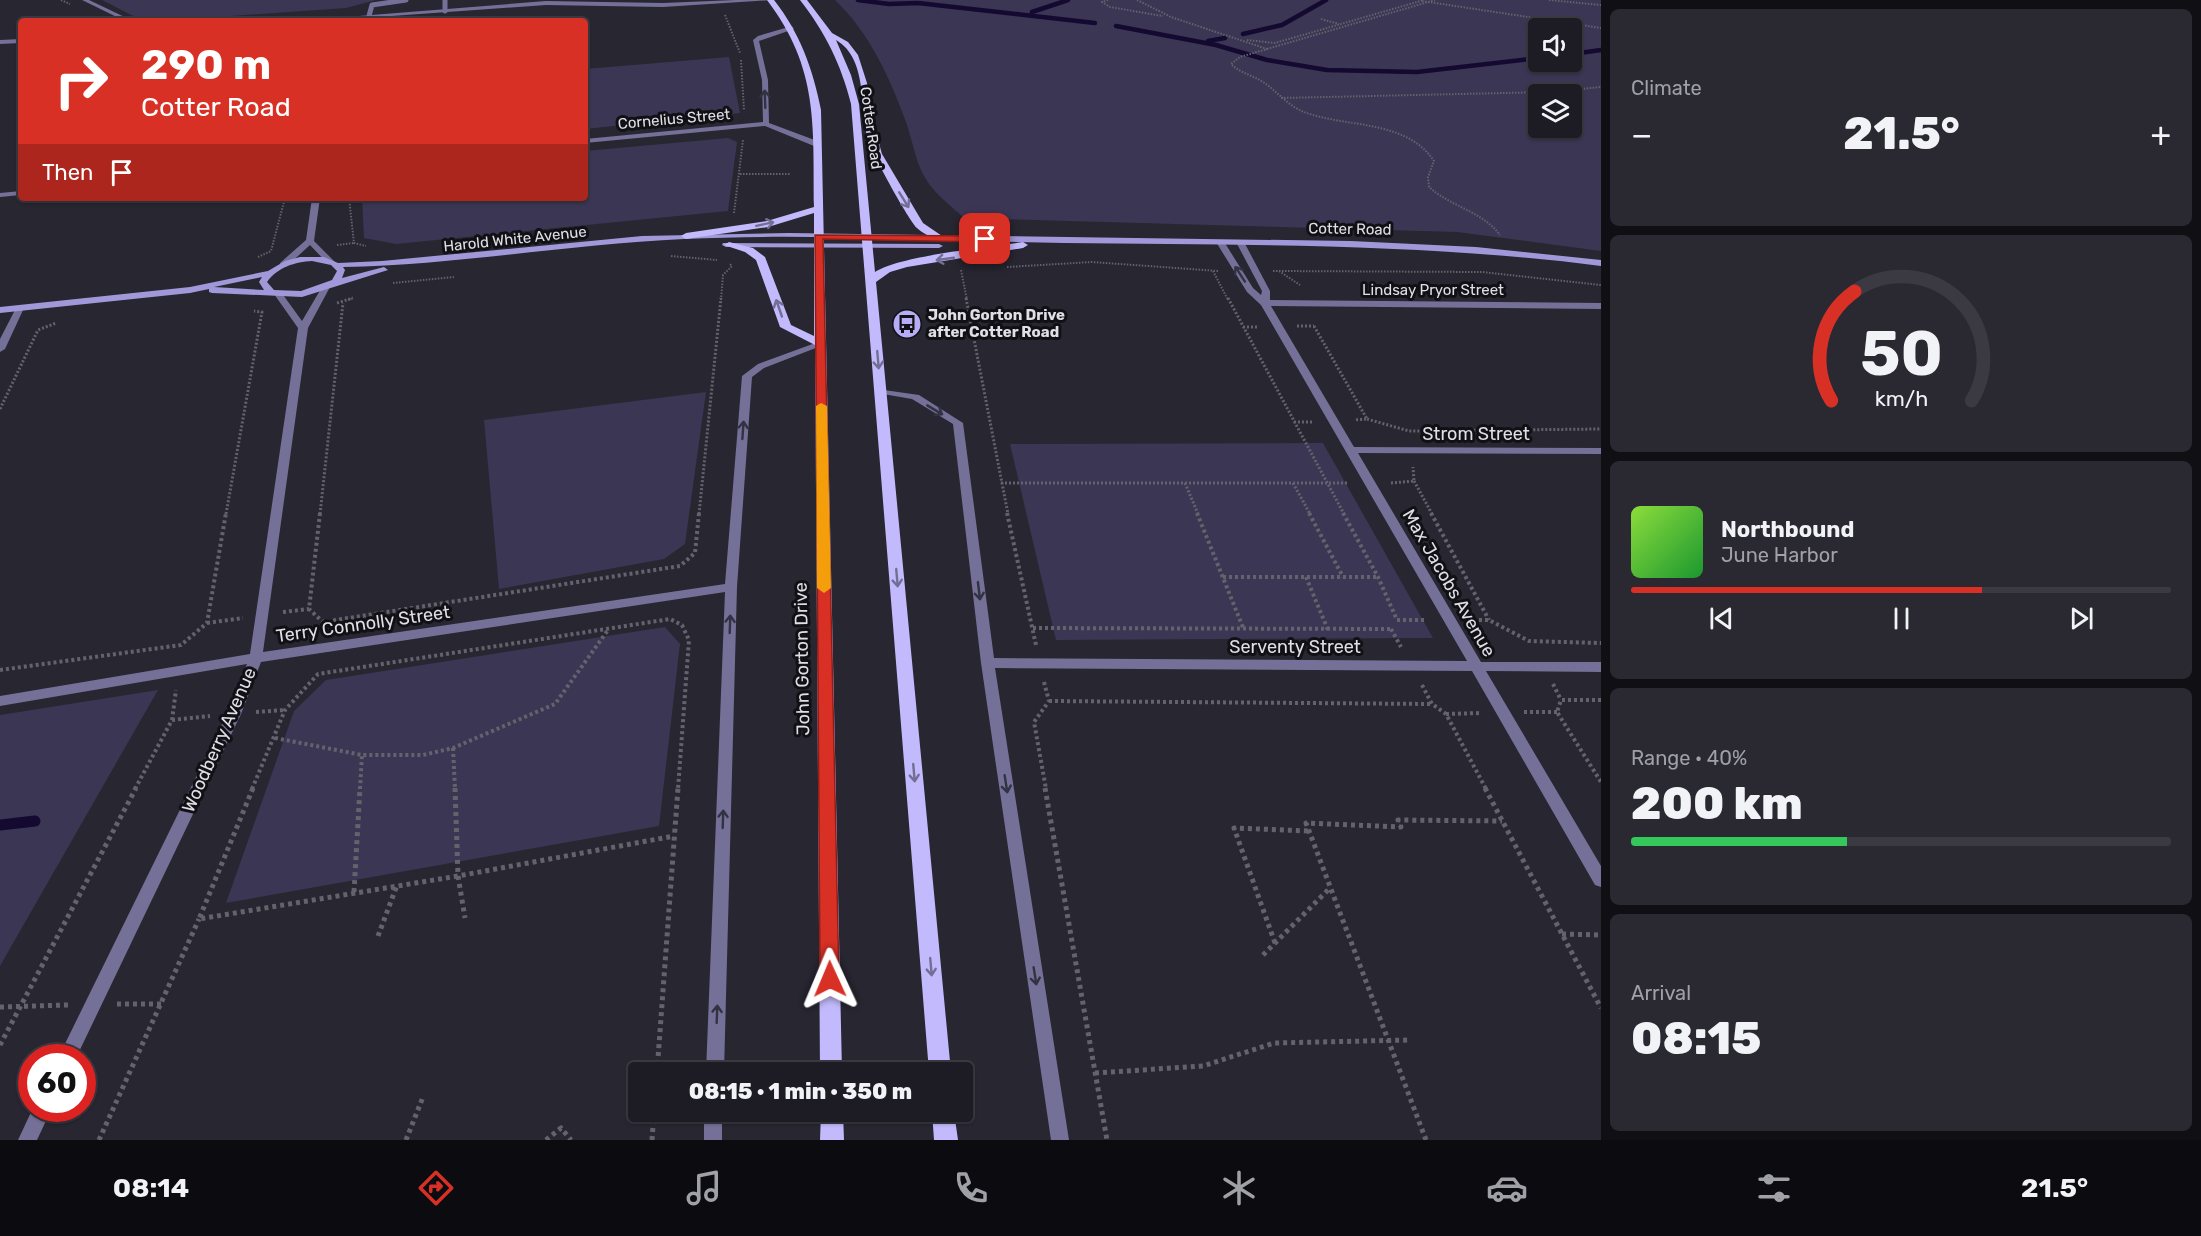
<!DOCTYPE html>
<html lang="en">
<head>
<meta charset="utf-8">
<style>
	:root { --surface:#1d1c25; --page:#2a2932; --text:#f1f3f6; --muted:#a0a1a7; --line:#3b3a42; --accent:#d93025 }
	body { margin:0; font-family:Rubik,sans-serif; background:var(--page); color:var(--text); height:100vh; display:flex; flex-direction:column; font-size:22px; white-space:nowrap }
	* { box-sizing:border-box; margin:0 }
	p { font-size:20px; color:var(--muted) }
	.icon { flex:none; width:33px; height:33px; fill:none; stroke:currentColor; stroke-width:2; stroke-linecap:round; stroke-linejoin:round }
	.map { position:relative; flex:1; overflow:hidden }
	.panel { display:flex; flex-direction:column; gap:9px; padding:9px; background:#100f14; width:600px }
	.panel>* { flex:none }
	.banner { position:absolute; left:18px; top:18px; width:570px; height:183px; border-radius:6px; box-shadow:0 2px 4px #0004,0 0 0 2px var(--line); background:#d93025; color:#fff; overflow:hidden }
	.controls { position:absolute; left:1528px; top:18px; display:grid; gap:12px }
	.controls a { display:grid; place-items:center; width:54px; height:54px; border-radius:6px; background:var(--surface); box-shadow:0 2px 4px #0004,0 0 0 2px var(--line); font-size:30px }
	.speed { position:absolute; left:18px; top:1044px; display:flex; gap:12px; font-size:30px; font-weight:700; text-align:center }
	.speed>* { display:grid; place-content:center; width:78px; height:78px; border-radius:50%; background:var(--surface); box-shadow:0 2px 4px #0004,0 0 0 2px var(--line); line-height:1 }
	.speed .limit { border:9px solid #d22; background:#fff; color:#111 }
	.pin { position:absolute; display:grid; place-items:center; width:51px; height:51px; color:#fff; margin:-26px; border-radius:12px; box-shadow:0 3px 9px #0006 }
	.me { position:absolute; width:66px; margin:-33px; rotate:359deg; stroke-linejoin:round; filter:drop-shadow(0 0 4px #0008) }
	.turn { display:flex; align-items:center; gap:21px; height:126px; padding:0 24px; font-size:27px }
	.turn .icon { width:78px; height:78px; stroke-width:2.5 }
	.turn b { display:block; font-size:42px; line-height:51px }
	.then { display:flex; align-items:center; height:57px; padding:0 24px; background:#0003; gap:12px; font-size:22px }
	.big { font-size:45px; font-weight:800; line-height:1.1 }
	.panel .widget { flex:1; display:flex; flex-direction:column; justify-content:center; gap:9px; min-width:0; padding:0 21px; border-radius:9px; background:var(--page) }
	.panel .dial { align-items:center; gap:0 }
	.dial svg { height:156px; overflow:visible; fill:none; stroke:var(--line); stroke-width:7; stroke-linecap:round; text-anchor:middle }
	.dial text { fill:var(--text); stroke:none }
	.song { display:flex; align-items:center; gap:18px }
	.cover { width:72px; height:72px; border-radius:9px; background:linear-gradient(135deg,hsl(90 70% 55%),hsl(130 70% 35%)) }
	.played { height:6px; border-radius:3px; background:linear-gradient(90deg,var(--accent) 65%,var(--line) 65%) }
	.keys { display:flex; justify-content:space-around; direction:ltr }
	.heat { display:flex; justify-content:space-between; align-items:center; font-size:33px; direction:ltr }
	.charge { height:9px; border-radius:4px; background:linear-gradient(90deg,#34c759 40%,var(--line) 0) }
	.trip { position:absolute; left:628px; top:1062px; width:345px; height:60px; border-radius:6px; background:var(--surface); box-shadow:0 2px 4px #0004,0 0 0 2px var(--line); font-weight:800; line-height:60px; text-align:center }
	.dock { display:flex; height:96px; justify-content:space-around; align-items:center; background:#0c0b0f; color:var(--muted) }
	.dock .icon { width:42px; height:42px }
	.dock .current { color:var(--accent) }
	.dock b { font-size:27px; color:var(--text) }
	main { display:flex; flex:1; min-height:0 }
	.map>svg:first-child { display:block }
</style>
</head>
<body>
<main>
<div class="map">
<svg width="1601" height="1140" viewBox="0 0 1601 1140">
	<rect width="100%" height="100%" fill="#272631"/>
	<path fill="#3a3654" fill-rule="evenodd" d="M102,0H376L346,8L162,21L139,19Z
		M835,0H1601V251L1457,232L964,218C950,205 932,192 923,174C915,159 912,139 906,122C890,78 869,32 835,0ZM1539,28H1572V62H1539ZM1539,94H1572V128H1539Z
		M729,57L740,113L585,129V69Z
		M728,138L737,142L728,211L396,244L364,238L362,198H585V151Z
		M706,392L685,544L664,559L499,589L484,420Z
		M1323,443L1433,638L1056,640L1010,444Z
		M665,627L680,644L659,826L226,903L294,711L326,680Z
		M158,690L0,966V715Z"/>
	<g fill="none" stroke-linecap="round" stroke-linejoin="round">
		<path stroke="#140931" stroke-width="4.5" d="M858,0L889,4L918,3L1095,23
			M1032,12L1068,0
			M1116,26L1216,45L1267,60L1327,70L1417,72L1539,58
			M1243,34L1282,25L1326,0
			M1208,41L1225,38
			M1572,54L1601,50"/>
		<path stroke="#140931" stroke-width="11" d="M0,825L35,821"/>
		<path stroke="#64636d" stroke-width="2" stroke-dasharray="1.5 1.5" stroke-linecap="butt" d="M61,0L70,4
			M1108,0L1102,2L1110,7L1163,16
			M1137,0L1171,17L1267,49L1240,57L1231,64C1240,73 1252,75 1263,82C1277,91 1288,106 1304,112C1346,128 1406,119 1434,161L1428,177L1429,187C1451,207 1482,211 1500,235
			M1549,0L1601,5
			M1422,1L1601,28
			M725,15L740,53
			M1321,19L1339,24
			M232,21L284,17
			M1247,40L1275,43L1424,0
			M1267,49L1435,0
			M741,60L744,110
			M1281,98L1550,92L1601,87
			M740,174H791
			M349,198L354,243L366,246
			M31,201L69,198
			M734,213L743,140
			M337,245L354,243
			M671,256L717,260
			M258,257L271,251L285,198
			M1007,267L1092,262L1218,271
			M961,270L967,300
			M1213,271L1228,300
			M1273,271L1482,272L1601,285
			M1279,271L1300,285
			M393,283L454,277
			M348,300L353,298
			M721,300L723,275L732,266L729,263"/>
		<path stroke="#64636d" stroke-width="3" stroke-dasharray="2 2" stroke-linecap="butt" d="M966,298L1008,514
			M1228,298L1344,514
			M337,303L353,298
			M1297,326H1314
			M1314,326L1367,419L1354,420
			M1243,327H1257
			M0,409L38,330L56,323
			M1367,419L1409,431L1601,429
			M1294,422H1314
			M1414,481L1432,514
			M1001,483H1348
			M1185,483L1198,514
			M1293,483L1310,514
			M1391,483L1414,481L1413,467
			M226,514L262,312L254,311
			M320,514L343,303
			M699,514L721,298"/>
		<path stroke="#64636d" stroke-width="4" stroke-dasharray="3 3" stroke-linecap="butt" d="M320,513L309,609L323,622L680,566L695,553L699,513
			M1007,513L1036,645
			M1197,513L1244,630
			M1309,513L1343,577
			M1343,513L1378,577L1397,620
			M1431,513L1489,620
			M1223,577H1378
			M1306,577L1328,630
			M283,612L309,609
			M1397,620H1426
			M1473,620H1489L1529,641L1601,643
			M207,623L243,618
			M1033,628L1391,629
			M1391,629L1401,647
			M0,670L181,645L207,623L226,513
			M1044,682L1049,701L1034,722L1046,789
			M1553,684L1561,700
			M1422,685L1432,704L1446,714L1486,789
			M1601,700H1561L1557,712L1601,782
			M1049,701L1432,704
			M256,712L285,710
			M1524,712H1557
			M1446,714L1481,713
			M172,720L210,716
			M275,738L362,755H423L453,748L555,704L608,630
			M453,748L455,789
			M135,789L172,720L176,690
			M252,789L285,710L318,674L670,619L682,625L689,640L678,789
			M360,789L362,755"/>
		<path stroke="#64636d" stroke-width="5" stroke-dasharray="4 4" stroke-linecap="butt" d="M253,788L199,919L458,876L674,836
			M455,788L458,876L465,918
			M1045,788L1107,1140
			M1485,788L1601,1008
			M354,892L360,788
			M1562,934L1601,935
			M378,936L397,885
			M1275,943L1234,828L1309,831
			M1263,955L1330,888
			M117,1004H161
			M0,1007L68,1005
			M0,1045L136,788
			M657,1072L678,788
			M1095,1073L1203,1066L1274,1043L1411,1040
			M99,1140L199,919
			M406,1140L423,1097
			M546,1140L561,1128L571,1140
			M652,1140L654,1112
			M1426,1140L1306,823L1401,827L1398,820L1502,821"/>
		<path stroke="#747097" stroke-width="5" d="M445,0V11
			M369,16L372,5L406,0"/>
		<path fill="#747097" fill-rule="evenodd" d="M82,0H89L133,21H125Z
			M735,0H773L663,7L546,5L322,21H296L546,1L663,3Z
			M792,26L794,29L759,41L768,80L769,123L820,142V146H814L765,126L585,143V139L763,122L762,80L753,40L758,36Z
			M21,39V43L0,44V40Z
			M21,191V195L0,197V193Z
			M312,198H320L314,241L335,262L328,264L310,245L286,267H280V263L306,240Z
			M1217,240H1223L1253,288L1261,295L1262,291L1236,242L1243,240L1270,291V300L1601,303V309L1271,306L1354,447L1601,448V454L1358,453L1481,662H1601V672L1486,671L1601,866V887L1595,885L1472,671L995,668L1069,1140H1051L981,663L953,424L912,399L877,393V389L919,395L963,423L994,658L1467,661L1261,305L1247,292L1216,242Z
			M326,284L330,287L308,328L263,652L725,584L742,376L758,364L818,342L821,341L826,344L764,368L752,377L737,587L724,1072H706L725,592L261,662L241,714L76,1058H58L227,714L247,664L0,706V696L250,654L298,328L274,294L278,291L281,292L302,321L322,287Z
			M20,305L24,308L5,349L0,352V339L16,308Z
			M33,1108H52L37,1140H18Z
			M704,1112H722V1140H704Z"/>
		<path fill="#a098d8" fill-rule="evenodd" d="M789,233L1351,241L1476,247L1601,260V266C1422,243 1243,245 1064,243C937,241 810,233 684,239C570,244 457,265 343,267L345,270L342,278L384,267L388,270L302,297L212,293L209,292V289L190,293L0,313V307L190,287L268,271L285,261L300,257H324L338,263L382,261L642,236ZM312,261L331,265L337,271L332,280L301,291L274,290L267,282C278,267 295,262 312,261ZM262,277L259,282L264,290L214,287Z
			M723,243L939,244L943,246L939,248L726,247L722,245Z"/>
		<path fill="#c2bafc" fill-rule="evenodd" d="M767,0H774C800,33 813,69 821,110L842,1072H820L815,345L780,327L756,260L745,252L724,245L729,242L753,248L765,257L791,325L814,336V213L768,227L686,239L681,236L686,233L767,221L814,207C813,124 819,69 767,0Z
			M800,0H807L832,33L848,42L858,55L867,83L875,129L882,154L923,223L945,238L936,240C930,236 922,233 917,228C909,221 873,155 869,143C859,112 869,59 836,40L851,75L859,104L875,272C902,255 988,248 1023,242L1028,245L1023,248L907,267L890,272L876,282L951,1072H929L851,104C841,64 825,32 800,0Z
			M821,1112H843L844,1140H820Z
			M932,1112H954L958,1140H934Z"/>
	</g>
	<defs><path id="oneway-shaft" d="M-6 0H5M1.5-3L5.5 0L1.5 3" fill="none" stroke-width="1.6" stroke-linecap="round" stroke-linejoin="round" transform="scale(1.5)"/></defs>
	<g stroke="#333242">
		<use href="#oneway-shaft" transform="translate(765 99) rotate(-92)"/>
		<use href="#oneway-shaft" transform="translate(1240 274) rotate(-123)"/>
		<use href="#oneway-shaft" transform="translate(935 410) rotate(31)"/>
		<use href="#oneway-shaft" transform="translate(743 430) rotate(-86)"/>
		<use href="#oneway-shaft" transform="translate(979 591) rotate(83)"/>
		<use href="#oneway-shaft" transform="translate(730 624) rotate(-88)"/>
		<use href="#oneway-shaft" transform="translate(1006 784) rotate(81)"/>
		<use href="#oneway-shaft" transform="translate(723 819) rotate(-88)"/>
		<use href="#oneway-shaft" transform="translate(1035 976) rotate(81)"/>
		<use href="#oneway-shaft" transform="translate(717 1014) rotate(-88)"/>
	</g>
	<g stroke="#726e94">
		<use href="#oneway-shaft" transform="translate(904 200) rotate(58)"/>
		<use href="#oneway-shaft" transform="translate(765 224) rotate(-12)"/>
		<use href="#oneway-shaft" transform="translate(945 259) rotate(172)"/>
		<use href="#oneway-shaft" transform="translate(779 308) rotate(-109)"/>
		<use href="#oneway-shaft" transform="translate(878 360) rotate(85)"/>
		<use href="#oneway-shaft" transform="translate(897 578) rotate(85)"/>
		<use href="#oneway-shaft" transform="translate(914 773) rotate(85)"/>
		<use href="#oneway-shaft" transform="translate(931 967) rotate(85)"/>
	</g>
	<path fill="#d93025" stroke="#8d1f18" stroke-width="1.5" d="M815,235L985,236L990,239L985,242L823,239L839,979L836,985L830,988L823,985L820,979Z"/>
	<path fill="#f59e0b" d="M821,403L827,406L831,588L824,593L817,588L816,406Z"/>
	<defs>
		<g id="bus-disc" transform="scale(1.5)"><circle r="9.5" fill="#b6acf8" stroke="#101015"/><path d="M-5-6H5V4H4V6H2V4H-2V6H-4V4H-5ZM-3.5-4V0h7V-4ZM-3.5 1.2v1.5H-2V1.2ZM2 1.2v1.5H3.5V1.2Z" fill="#111"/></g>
	</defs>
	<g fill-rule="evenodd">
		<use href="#bus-disc" x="907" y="324"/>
	</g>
	<g text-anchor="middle" stroke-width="6" stroke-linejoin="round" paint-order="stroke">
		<g font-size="15" fill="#e0dfe6" stroke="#101015">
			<text transform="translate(674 119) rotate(-5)" y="5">Cornelius Street</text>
			<text transform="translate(871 128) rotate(82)" y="5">Cotter Road</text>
			<text transform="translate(1350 229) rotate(1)" y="5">Cotter Road</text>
			<text transform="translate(515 239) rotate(-6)" y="5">Harold White Avenue</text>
			<text x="1433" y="295">Lindsay Pryor Street</text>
		</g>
		<g font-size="15" font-weight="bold" fill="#e0dfe6" stroke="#101015" text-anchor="start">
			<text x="928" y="320">John Gorton Drive<tspan x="928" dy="17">after Cotter Road</tspan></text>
		</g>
		<g font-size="18" fill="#e0dfe6" stroke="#101015">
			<text x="1476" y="440">Strom Street</text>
			<text transform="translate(1449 583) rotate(60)" y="6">Max Jacobs Avenue</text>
			<text transform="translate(363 624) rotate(-8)" y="6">Terry Connolly Street</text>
			<text x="1295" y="653">Serventy Street</text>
			<text transform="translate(802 659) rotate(-91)" y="6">John Gorton Drive</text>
			<text transform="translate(219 740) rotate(-66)" y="6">Woodberry Avenue</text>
		</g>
	</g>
</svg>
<div class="controls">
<a><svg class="icon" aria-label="sound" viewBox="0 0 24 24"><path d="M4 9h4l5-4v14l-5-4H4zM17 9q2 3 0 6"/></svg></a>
<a><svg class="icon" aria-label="layers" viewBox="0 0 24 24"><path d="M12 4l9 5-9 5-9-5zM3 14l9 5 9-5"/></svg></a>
</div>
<div class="speed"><div class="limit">60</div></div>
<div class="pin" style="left:985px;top:239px;background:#d93025"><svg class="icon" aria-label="arrive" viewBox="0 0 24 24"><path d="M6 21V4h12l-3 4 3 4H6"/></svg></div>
<svg class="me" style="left:830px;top:979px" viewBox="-20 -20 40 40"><path d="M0-17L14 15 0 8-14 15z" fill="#d93025" stroke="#fff" stroke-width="4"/></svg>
<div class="trip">08:15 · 1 min · 350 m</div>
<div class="banner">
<div class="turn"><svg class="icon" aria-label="right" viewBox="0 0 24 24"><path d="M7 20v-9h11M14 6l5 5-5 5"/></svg><div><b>290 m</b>Cotter Road</div></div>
<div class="then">Then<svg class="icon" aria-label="arrive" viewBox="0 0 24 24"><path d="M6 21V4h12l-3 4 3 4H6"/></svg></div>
</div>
</div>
<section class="panel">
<div class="widget"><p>Climate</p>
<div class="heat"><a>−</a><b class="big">21.5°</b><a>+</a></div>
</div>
<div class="widget dial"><svg viewBox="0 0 100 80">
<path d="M14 69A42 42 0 1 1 86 69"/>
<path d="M14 69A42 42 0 0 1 26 13" stroke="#d93025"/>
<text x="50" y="56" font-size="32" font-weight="700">50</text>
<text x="50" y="72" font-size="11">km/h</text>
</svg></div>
<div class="widget">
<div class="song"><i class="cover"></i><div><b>Northbound</b><p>June Harbor</p></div></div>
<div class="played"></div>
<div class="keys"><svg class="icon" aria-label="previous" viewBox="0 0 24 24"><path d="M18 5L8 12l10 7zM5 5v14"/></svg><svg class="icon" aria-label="pause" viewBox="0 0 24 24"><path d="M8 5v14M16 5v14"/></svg><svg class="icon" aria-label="next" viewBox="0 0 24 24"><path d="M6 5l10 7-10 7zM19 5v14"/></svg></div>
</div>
<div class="widget"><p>Range · 40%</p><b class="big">200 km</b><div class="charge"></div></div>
<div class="widget"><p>Arrival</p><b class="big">08:15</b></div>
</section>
</main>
<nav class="dock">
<b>08:14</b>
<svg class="icon current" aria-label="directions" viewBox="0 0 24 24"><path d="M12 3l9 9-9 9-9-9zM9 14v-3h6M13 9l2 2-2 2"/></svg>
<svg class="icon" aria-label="music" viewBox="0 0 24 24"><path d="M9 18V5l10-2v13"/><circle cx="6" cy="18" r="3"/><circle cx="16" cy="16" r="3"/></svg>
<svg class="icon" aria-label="phone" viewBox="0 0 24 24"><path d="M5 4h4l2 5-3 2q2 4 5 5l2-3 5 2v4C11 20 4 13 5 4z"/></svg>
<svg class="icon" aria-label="climate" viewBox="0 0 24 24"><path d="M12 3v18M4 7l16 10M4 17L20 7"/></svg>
<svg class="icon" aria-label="car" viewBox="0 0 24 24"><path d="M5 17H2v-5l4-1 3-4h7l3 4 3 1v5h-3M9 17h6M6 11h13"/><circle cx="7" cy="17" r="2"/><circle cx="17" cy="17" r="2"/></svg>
<svg class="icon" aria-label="filters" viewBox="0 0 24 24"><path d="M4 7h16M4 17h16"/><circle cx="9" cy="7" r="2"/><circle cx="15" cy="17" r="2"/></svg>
<b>21.5°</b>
</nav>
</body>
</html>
